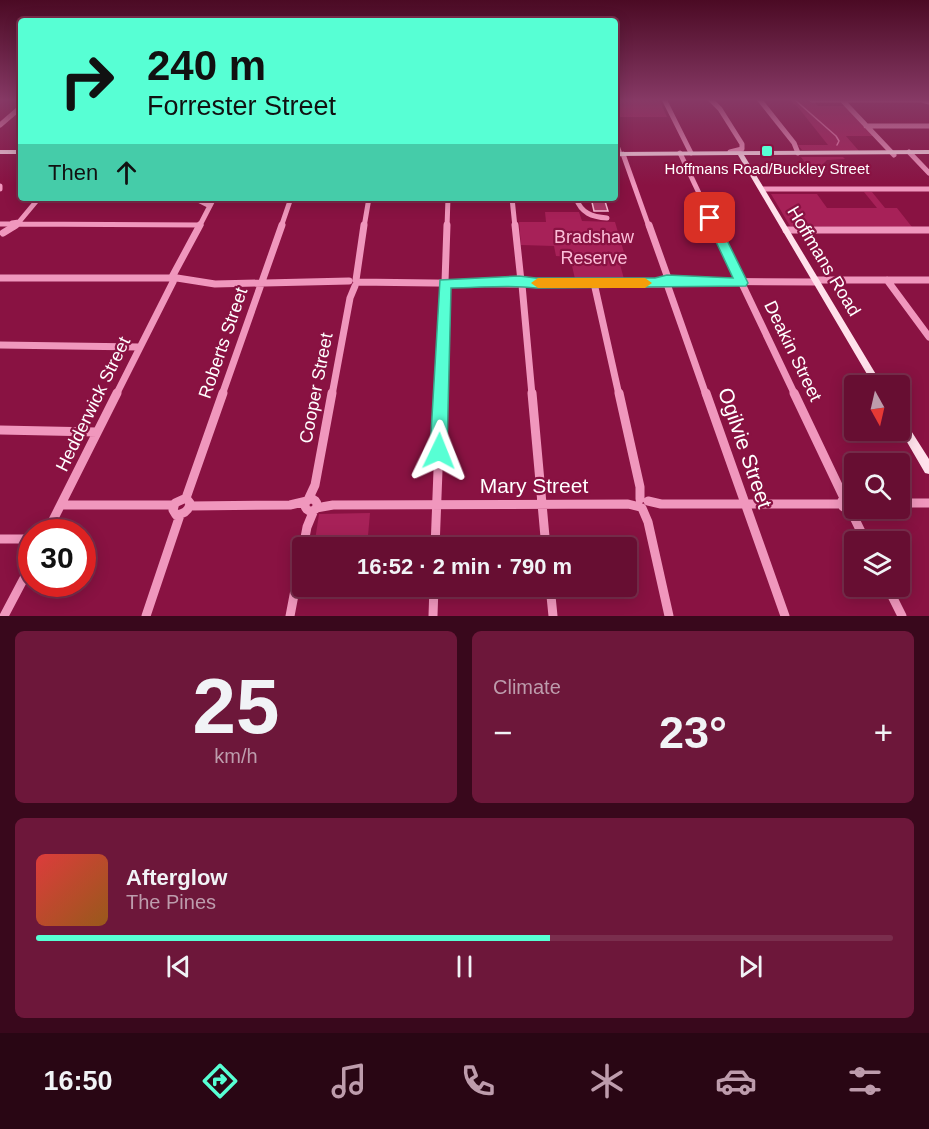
<!DOCTYPE html>
<html lang="en">
<head>
<meta charset="utf-8">
<style>
	:root { --surface:#670e32; --page:#6d173a; --text:#f1f3f6; --muted:#bd9cac; --line:#7a2e4d; --accent:#57ffd4 }
	body { margin:0; font-family:Helvetica,sans-serif; background:var(--page); color:var(--text); height:100vh; display:flex; flex-direction:column; font-size:22px; white-space:nowrap }
	* { box-sizing:border-box; margin:0 }
	p { font-size:20px; color:var(--muted) }
	.icon { flex:none; width:33px; height:33px; fill:none; stroke:currentColor; stroke-width:2; stroke-linecap:round; stroke-linejoin:round }
	.map { position:relative; height:616px; overflow:hidden }
	.panel { display:flex; flex-direction:column; gap:15px; padding:15px; background:#39081c; flex:1 }
	.panel>* { flex:none }
	.hud { position:absolute; left:18px; top:18px; width:600px; height:183px; border-radius:6px; box-shadow:0 3px 15px #0003,0 0 0 2px var(--line); background:#57ffd4; color:#111; overflow:hidden }
	.needle { width:39px; rotate:172deg }
	.controls { position:absolute; left:844px; top:375px; display:grid; gap:12px }
	.controls a { display:grid; place-items:center; width:66px; height:66px; border-radius:6px; background:var(--surface); box-shadow:0 3px 15px #0003,0 0 0 2px var(--line); font-size:30px }
	.speed { position:absolute; left:18px; top:519px; display:flex; gap:12px; font-size:30px; font-weight:700; text-align:center }
	.speed>* { display:grid; place-content:center; width:78px; height:78px; border-radius:50%; background:var(--surface); box-shadow:0 3px 15px #0003,0 0 0 2px var(--line); line-height:1 }
	.speed .limit { border:9px solid #d22; background:#fff; color:#111 }
	.pin { position:absolute; display:grid; place-items:center; width:51px; height:51px; color:#fff; margin:-26px; border-radius:12px; box-shadow:0 3px 9px #0006 }
	.me { position:absolute; width:66px; margin:-33px; rotate:2deg; stroke-linejoin:round; filter:drop-shadow(0 0 4px #0008) }
	.turn { display:flex; align-items:center; gap:21px; height:126px; padding:0 30px; font-size:27px }
	.turn .icon { width:78px; height:78px; stroke-width:2.5 }
	.turn b { display:block; font-size:42px; line-height:51px }
	.then { display:flex; align-items:center; height:57px; padding:0 30px; background:#0003; gap:12px; font-size:22px }
	.big { font-size:45px; font-weight:700; line-height:1.1 }
	.panel .card { flex:1; display:flex; flex-direction:column; justify-content:center; gap:9px; min-width:0; padding:0 21px; border-radius:9px; background:var(--page) }
	.panel .dial { align-items:center; gap:0 }
	.dial b { font-size:78px; line-height:1 }
	.song { display:flex; align-items:center; gap:18px }
	.cover { width:72px; height:72px; border-radius:9px; background:linear-gradient(135deg,hsl(0 70% 55%),hsl(30 70% 35%)) }
	.played { height:6px; border-radius:3px; background:linear-gradient(90deg,var(--accent) 60%,var(--line) 60%) }
	.keys { display:flex; justify-content:space-around; direction:ltr }
	.heat { display:flex; justify-content:space-between; align-items:center; font-size:33px; direction:ltr }
	.panel .tiles { flex:1; display:grid; gap:15px; grid-template-columns:1fr 1fr }
	.card:last-child { grid-column:span 2 }
	.trip { position:absolute; left:292px; top:537px; width:345px; height:60px; border-radius:6px; background:var(--surface); box-shadow:0 3px 15px #0003,0 0 0 2px var(--line); font-weight:700; line-height:60px; text-align:center }
	.menu { display:flex; height:96px; justify-content:space-around; align-items:center; background:#290614; color:var(--muted) }
	.menu .icon { width:42px; height:42px }
	.menu .selected { color:var(--accent) }
	.menu b { font-size:27px; color:var(--text) }
	.map>svg:first-child { display:block }
</style>
</head>
<body>
<div class="map">
<svg width="929" height="616" viewBox="0 0 929 616">
	<rect width="100%" height="100%" fill="#891242"/>
	<path fill="#a72158" d="M615,99H659L667,117H615Z
		M787,99H811L818,106H846L873,136H846L859,151L802,150L798,145H828L797,106Z
		M801,157H843L845,159L827,160L822,165L826,172H812Z
		M864,192H872L885,208H897L912,227L790,226L771,194H817L827,208H877Z
		M545,212H579L582,221L615,222L625,256L618,257L624,279H575L570,257L556,256L554,246L521,245L519,222H546Z
		M370,513L367,547H314L319,514Z"/>
	<g fill="none" stroke-linecap="round" stroke-linejoin="round">
		<path stroke="#f489b7" stroke-width="1.5" d="M794,99L836,136L839,141L837,145"/>
	</g>
	<path fill="#b23b6c" stroke="#fcbed8" stroke-width="1.5" d="M591,198H604L608,211H594Z"/>
	<g fill="none" stroke-linecap="round" stroke-linejoin="round">
		<path stroke="#f097bd" stroke-width="5" d="M664,99L691,153
			M710,99L720,109L742,144V149L730,152
			M759,99L794,143L798,153
			M812,100H922L929,102
			M842,100L894,155
			M0,125L21,107
			M866,126H929
			M615,140L620,154
			M909,152L929,173
			M680,153L715,227
			M623,154L649,227
			M0,186V189
			M762,189H929
			M194,198L210,206
			M512,198L515,227
			M576,198C581,213 592,217 607,218
			M19,222L39,198
			M0,224H11
			M17,224L201,225
			M13,225L12,223L19,222L14,227
			M199,227L214,198
			M281,227L291,198
			M364,227L369,198
			M447,227L448,198"/>
		<path stroke="#f097bd" stroke-width="7" d="M515,225L521,281
			M649,225L669,281
			M714,225L795,395
			M786,230H929
			M3,233L16,225
			M172,277L200,225
			M0,278H170
			M177,278L215,284L349,281
			M356,280L364,225
			M816,280H929
			M887,280L929,337
			M670,281L817,282
			M357,282L517,284
			M594,283L619,395
			M523,284H666
			M667,284L706,395
			M522,285L532,395
			M0,345L139,347
			M116,395L173,282
			M222,395L282,225
			M332,395L350,298L355,286
			M441,395L447,225"/>
		<path stroke="#f097bd" stroke-width="9" d="M532,393L546,548
			M619,393L640,487V499
			M706,393L785,616
			M794,393L844,498
			M0,430L97,432
			M841.5 503a5.5 5.5 0 1 1 11 0a5.5 5.5 0 1 1-11 0Z
			M186,498L223,393
			M186,498L190,503C189,511 184,514 176,515L173,510L175,503Z
			M305 505a6 6 0 1 1 12 0a6 6 0 1 1-12 0Z
			M308,500L315,485L332,393
			M648,501L661,504H842
			M900,503H929
			M61,505H174
			M190,506L290,505L307,501
			M316,508L333,505L628,504L640,507
			M642,508L648,522L669,616
			M850,509L866,542
			M47,532L117,393
			M0,539H32
			M303,548L307,527L314,510
			M435,548L441,393
			M550,586L553,616
			M887,586L902,616
			M4,616L32,563
			M146,616L180,515
			M290,616L303,548
			M433,616L434,586"/>
		<path fill="#ffe1eb" fill-rule="evenodd" d="M0,150H21V154H0Z
			M929,150V154L744,155L883,386H874L738,155L615,156V152Z
			M900,417L903,418L929,459V474L925,473L900,430Z"/>
	</g>
	<linearGradient id="sky" x2="0" y2="1"><stop stop-color="#4b0a24"/><stop offset="0.54" stop-color="#863965"/><stop offset="1" stop-color="#863965" stop-opacity="0"/></linearGradient>
	<rect width="929" height="185" fill="url(#sky)"/>
	<path fill="#57ffd4" stroke="#39a68a" stroke-width="1.5" d="M710,214L716,218L748,283L746,286L536,288C509,284 479,288 451,288L447,451L445,456L439,459L433,456L430,451L440,280L519,276L536,278H655L667,275L733,278L705,218Z"/>
	<path fill="#f59e0b" d="M538,278H645L652,283L645,288H538L531,283Z"/>
	<rect fill="#57ffd4" stroke="#891242" stroke-width="2" x="761" y="145" width="12" height="12" rx="3"/>
	<g text-anchor="middle" stroke-width="4.5" stroke-linejoin="round" paint-order="stroke">
		<g font-size="15" fill="#fff" stroke="#891242">
			<text x="767" y="174">Hoffmans Road/Buckley Street</text>
		</g>
		<g font-size="18" fill="#fcbed8" stroke="#891242">
			<text x="594" y="243">Bradshaw<tspan x="594" dy="21">Reserve</tspan></text>
		</g>
		<g font-size="18" fill="#fff" stroke="#891242">
			<text transform="translate(824 261) rotate(59)" y="6">Hoffmans Road</text>
			<text transform="translate(223 343) rotate(-71)" y="6">Roberts Street</text>
			<text transform="translate(793 351) rotate(64)" y="6">Deakin Street</text>
			<text transform="translate(316 388) rotate(-79)" y="6">Cooper Street</text>
			<text transform="translate(93 404) rotate(-64)" y="6">Hedderwick Street</text>
		</g>
		<g font-size="21" fill="#fff" stroke="#891242">
			<text transform="translate(745 448) rotate(71)" y="7">Ogilvie Street</text>
			<text x="534" y="493">Mary Street</text>
		</g>
	</g>
</svg>
<div class="controls">
<a><svg class="needle" viewBox="-14 -14 28 28"><path d="M0-13l5 13h-10z" fill="#e53935"/><path d="M0 13l5-13h-10z" fill="#bd9cac"/></svg></a>
<a><svg class="icon" aria-label="search" viewBox="0 0 24 24"><circle cx="10" cy="10" r="6"/><path d="M15 15l6 6"/></svg></a>
<a><svg class="icon" aria-label="layers" viewBox="0 0 24 24"><path d="M12 4l9 5-9 5-9-5zM3 14l9 5 9-5"/></svg></a>
</div>
<div class="speed"><div class="limit">30</div></div>
<div class="pin" style="left:710px;top:218px;background:#d93025"><svg class="icon" aria-label="arrive" viewBox="0 0 24 24"><path d="M6 21V4h12l-3 4 3 4H6"/></svg></div>
<svg class="me" style="left:439px;top:451px" viewBox="-20 -20 40 40"><path d="M0-17L14 15 0 8-14 15z" fill="#57ffd4" stroke="#fff" stroke-width="4"/></svg>
<div class="trip">16:52 · 2 min · 790 m</div>
<div class="hud">
<div class="turn"><svg class="icon" aria-label="right" viewBox="0 0 24 24"><path d="M7 20v-9h11M14 6l5 5-5 5"/></svg><div><b>240 m</b>Forrester Street</div></div>
<div class="then">Then<svg class="icon" aria-label="ahead" viewBox="0 0 24 24"><path d="M12 20V5M6 11l6-6 6 6"/></svg></div>
</div>
</div>
<section class="panel">
<div class="tiles">
<div class="card dial"><b>25</b><p>km/h</p></div>
<div class="card"><p>Climate</p>
<div class="heat"><a>−</a><b class="big">23°</b><a>+</a></div>
</div>
<div class="card">
<div class="song"><i class="cover"></i><div><b>Afterglow</b><p>The Pines</p></div></div>
<div class="played"></div>
<div class="keys"><svg class="icon" aria-label="previous" viewBox="0 0 24 24"><path d="M18 5L8 12l10 7zM5 5v14"/></svg><svg class="icon" aria-label="pause" viewBox="0 0 24 24"><path d="M8 5v14M16 5v14"/></svg><svg class="icon" aria-label="next" viewBox="0 0 24 24"><path d="M6 5l10 7-10 7zM19 5v14"/></svg></div>
</div>
</div>
</section>
<nav class="menu">
<b>16:50</b>
<svg class="icon selected" aria-label="directions" viewBox="0 0 24 24"><path d="M12 3l9 9-9 9-9-9zM9 14v-3h6M13 9l2 2-2 2"/></svg>
<svg class="icon" aria-label="music" viewBox="0 0 24 24"><path d="M9 18V5l10-2v13"/><circle cx="6" cy="18" r="3"/><circle cx="16" cy="16" r="3"/></svg>
<svg class="icon" aria-label="phone" viewBox="0 0 24 24"><path d="M5 4h4l2 5-3 2q2 4 5 5l2-3 5 2v4C11 20 4 13 5 4z"/></svg>
<svg class="icon" aria-label="climate" viewBox="0 0 24 24"><path d="M12 3v18M4 7l16 10M4 17L20 7"/></svg>
<svg class="icon" aria-label="car" viewBox="0 0 24 24"><path d="M5 17H2v-5l4-1 3-4h7l3 4 3 1v5h-3M9 17h6M6 11h13"/><circle cx="7" cy="17" r="2"/><circle cx="17" cy="17" r="2"/></svg>
<svg class="icon" aria-label="filters" viewBox="0 0 24 24"><path d="M4 7h16M4 17h16"/><circle cx="9" cy="7" r="2"/><circle cx="15" cy="17" r="2"/></svg>
</nav>
</body>
</html>
